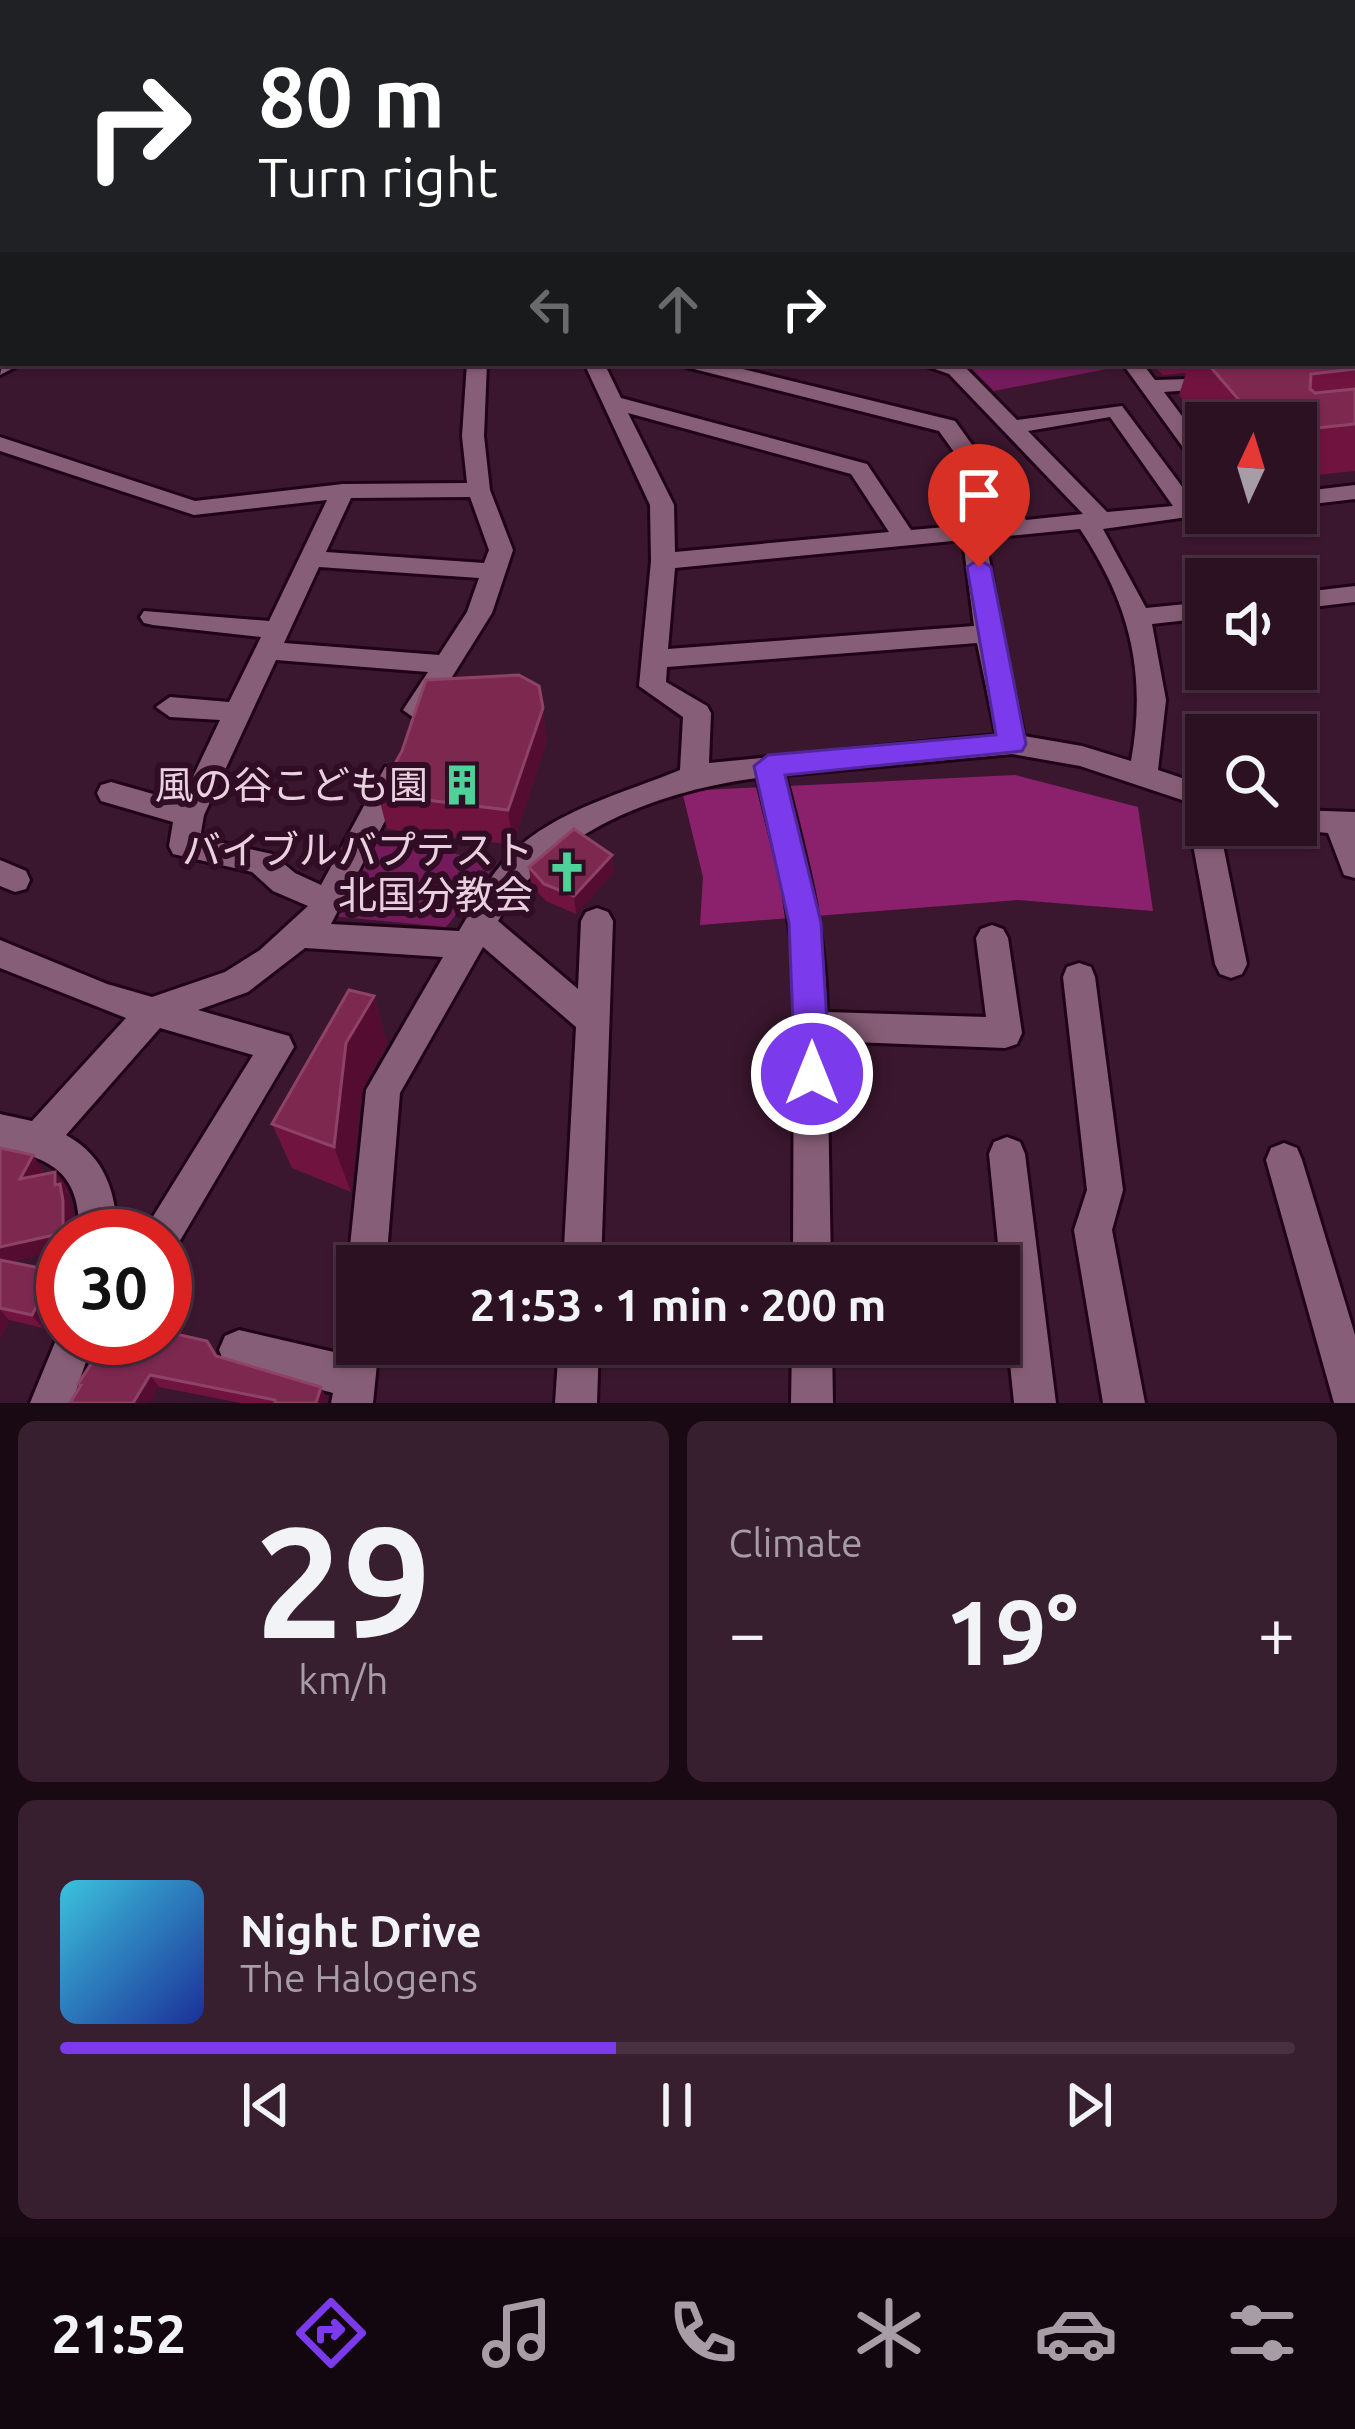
<!DOCTYPE html>
<html lang="en">
<head>
<meta charset="utf-8">
<style>
	:root { --surface:#2c1123; --page:#381f30; --text:#f1f3f6; --muted:#a69da6; --line:#483141; --accent:#7c3aed }
	body { margin:0; font-family:Ubuntu,"Noto Sans JP",sans-serif; background:var(--page); color:var(--text); height:100vh; display:flex; flex-direction:column; font-size:45px; white-space:nowrap }
	* { box-sizing:border-box; margin:0 }
	p { font-size:39px; color:var(--muted) }
	.icon { flex:none; width:66px; height:66px; fill:none; stroke:currentColor; stroke-width:2; stroke-linecap:round; stroke-linejoin:round }
	.map { position:relative; height:1403px; overflow:hidden }
	.panel { display:flex; flex-direction:column; gap:18px; padding:18px; background:#180913; flex:1 }
	.panel>* { flex:none }
	.top-card { position:absolute; left:0px; top:0px; width:1356px; height:366px; box-shadow:0 3px 9px #0004,0 0 0 3px var(--line); background:#202124; color:#fff; overflow:hidden }
	.needle { width:78px; rotate:4deg }
	.fabs { position:absolute; left:1185px; top:402px; display:grid; gap:24px }
	.fabs a { display:grid; place-items:center; width:132px; height:132px; border-radius:0px; background:var(--surface); box-shadow:0 3px 9px #0004,0 0 0 3px var(--line); font-size:60px }
	.speed { position:absolute; left:36px; top:1209px; display:flex; gap:24px; font-size:60px; font-weight:700; text-align:center }
	.speed>* { display:grid; place-content:center; width:156px; height:156px; border-radius:50%; background:var(--surface); box-shadow:0 3px 9px #0004,0 0 0 3px var(--line); line-height:1 }
	.speed .limit { border:18px solid #d22; background:#fff; color:#111 }
	.pin { position:absolute; display:grid; place-items:center; width:102px; height:102px; color:#fff; margin:-123px -51px; border-radius:50% 50% 50% 0; rotate:-45deg; box-shadow:0 0 12px #0007 }
	.pin .icon { rotate:45deg }
	.me { position:absolute; width:132px; margin:-66px; rotate:0deg; stroke-linejoin:round; filter:drop-shadow(0 0 9px #0008) }
	.turn { display:flex; align-items:center; gap:42px; height:252px; padding:0 60px; font-size:54px }
	.turn .icon { width:156px; height:156px; stroke-width:2.5 }
	.turn b { display:block; font-size:84px; line-height:102px }
	.lanes { display:flex; align-items:center; height:114px; padding:0 60px; background:#0003; justify-content:center; gap:60px; direction:ltr }
	.lanes .off { opacity:.35 }
	.big { font-size:90px; font-weight:700; line-height:1.1 }
	.panel .card { flex:1; display:flex; flex-direction:column; justify-content:center; gap:18px; min-width:0; padding:0 42px; border-radius:18px; background:var(--page) }
	.panel .dial { align-items:center; gap:0 }
	.dial b { font-size:156px; line-height:1 }
	.song { display:flex; align-items:center; gap:36px }
	.cover { width:144px; height:144px; border-radius:18px; background:linear-gradient(135deg,hsl(190 70% 55%),hsl(230 70% 35%)) }
	.played { height:12px; border-radius:6px; background:linear-gradient(90deg,var(--accent) 45%,var(--line) 45%) }
	.keys { display:flex; justify-content:space-around; direction:ltr }
	.heat { display:flex; justify-content:space-between; align-items:center; font-size:66px; direction:ltr }
	.panel .tiles { flex:1; display:grid; gap:18px; grid-template-columns:1fr 1fr }
	.card:last-child { grid-column:span 2 }
	.trip { position:absolute; left:336px; top:1245px; width:684px; height:120px; border-radius:0px; background:var(--surface); box-shadow:0 3px 9px #0004,0 0 0 3px var(--line); font-weight:700; line-height:120px; text-align:center }
	.tabs { display:flex; height:192px; justify-content:space-around; align-items:center; background:#12070e; color:var(--muted) }
	.tabs .icon { width:84px; height:84px }
	.tabs .on { color:var(--accent) }
	.tabs b { font-size:54px; color:var(--text) }
	.map>svg:first-child { display:block }
</style>
</head>
<body>
<div class="map">
<svg width="1355" height="1403" viewBox="0 0 1355 1403">
	<rect width="100%" height="100%" fill="#3b172f"/>
	<path fill="#751b5c" d="M1000,363H1120L1122,366L994,391L971,368Z
		M369,835L497,863L446,927L320,915Z"/>
	<path fill="#8b206d" d="M1015,775L1138,807L1153,911L1018,900L700,925L703,877L682,791Z"/>
	<g fill="none" stroke-linecap="round" stroke-linejoin="round">
		<g stroke="#200217" stroke-width="6">
			<path id="minor" d="M679,0H714L716,3H682Z
				M1218,0H1233L1235,3H1220Z
				M1294,0H1309L1311,3H1296Z
				M1353,7L1355,8V17L1353,16Z
				M1353,35H1355V43H1353Z
				M0,300L3,301V313L0,312Z
				M3,360V363H23L0,375Z
				M467,363H487L484,436L490,490L513,550L492,613L427,717L417,720L403,710L428,672L276,660L204,815L200,838L272,854L295,873L321,885L385,767H405L409,775L331,924L459,931C475,904 489,875 512,853C556,810 624,793 680,770L683,717L639,686L651,561L650,505L584,363H604L621,398L867,464L911,530L1004,522L939,431L686,367L683,363H718L955,421L1026,520L1083,514L949,374L918,363L963,365L1017,420L1122,406L1195,504L1206,503V513H1216L1103,529L1146,608L1206,602V618L1152,624L1166,700L1158,770L1206,786V825H1219L1247,964L1242,974L1231,978L1220,974L1215,964L1185,801L1080,766L1012,754L785,775C805,854 826,930 827,1012L986,1017L976,938L981,929L992,925L1003,929L1008,938L1022,1033L1017,1044L1005,1048L827,1041L831,1266H793L794,958L783,884L757,778C659,791 549,831 498,921L578,989L581,921L586,912L597,908L608,912L613,921L601,1266H563L576,1027L483,947L400,1093L386,1266H357V1281L348,1266L366,1090L443,957L305,948L248,992L198,1010L289,1036L294,1047L175,1249L165,1253V1236H143L149,1223L253,1055L160,1028L66,1135C105,1156 117,1194 117,1236H79C81,1176 56,1159 0,1148V1114L32,1121L126,1018L0,968V940L107,984L152,997L225,972L260,950L308,906L273,891L252,872L173,854L169,846L173,822L101,801L97,793L101,785L111,782L181,802L220,720L170,717L156,707L170,697L229,702L261,637L153,625L144,623L140,617L144,611L269,621L327,500L194,515L0,451V437L195,501L343,484L467,483L462,436ZM628,413L851,474L889,532L675,552L674,505ZM1110,417L1173,506L1107,512L1028,431ZM470,497L489,550L484,563L326,552L351,498ZM1080,529C1130,604 1147,673 1131,761L1082,746L1024,736L1001,634L986,538ZM963,540L974,626L668,649L675,568ZM319,567L479,578L467,612L439,655L284,643ZM977,643L996,735L709,763L711,713L707,706L666,682L667,667Z
				M1122,363H1142L1155,380L1225,378V386L1218,388L1164,392L1206,448V470L1198,468Z
				M1355,485V499L1296,506V492Z
				M1355,586V602L1296,609V593Z
				M1296,810L1355,812V878L1344,875L1328,833L1286,829L1283,825H1296Z
				M0,860L26,871L30,880L26,889L15,892L0,886Z
				M1079,963L1091,967L1095,977L1123,1190L1112,1230L1145,1403H1103L1074,1230L1087,1190L1063,977L1067,967Z
				M1007,1137L1020,1142L1025,1154L1056,1403H1014L989,1154L994,1142Z
				M1284,1143L1297,1148L1302,1160L1355,1335V1403H1334L1266,1160L1271,1148Z
				M63,1323V1338H94L72,1403H30Z
				M357,1325V1344H379L373,1403H331L333,1393L225,1364L219,1350L225,1336L239,1330L338,1353L345,1330Z
				M559,1344H599L597,1403H555Z
				M792,1344H832L833,1403H791Z"/>
		</g>
		<g stroke="#200217" stroke-width="6">
			<path id="major" d="M1108,0H1125L1127,3H1110Z
				M1353,158H1355V170H1353Z"/>
		</g>
		<use href="#minor" fill="#875e77" fill-rule="evenodd"/>
		<use href="#major" fill="#a38c65" fill-rule="evenodd"/>
	</g>
	<path fill="#70133e" d="M1353,277H1355V471L1296,477V423H1206V428L1179,395L1186,373L1163,375L1151,363H1353Z
		M543,708L546,743L513,845L387,829L378,794Z
		M612,855L613,873L576,914L546,901L531,885L529,867Z
		M374,996L387,1044L362,1090L351,1192L292,1168L272,1124Z
		M0,1148L43,1170L41,1175L55,1172L66,1187L74,1216L63,1236V1249L9,1262L55,1271L63,1281V1290L43,1328L9,1320L0,1338Z
		M185,1330L182,1335L218,1357L327,1399L326,1403H241L159,1387H80L78,1384Z"/>
	<path fill="#550c31" d="M543,708L546,743L513,845L508,810Z
		M612,855L613,873L576,914L574,896Z
		M374,996L387,1044L362,1090L351,1192L334,1147L346,1043Z
		M33,1155L43,1170L31,1193L20,1179Z
		M55,1172L66,1187V1192L70,1198L74,1216V1236H63V1249L0,1264V1247L55,1185Z
		M55,1271L63,1281V1290L43,1328L32,1315Z
		M0,1310L9,1320L0,1338Z
		M176,1317L185,1330L176,1344L167,1332Z
		M150,1375L159,1387L149,1403H133Z
		M321,1387L327,1399L326,1403H316Z"/>
	<path fill="#7d284f" stroke="#8e4266" stroke-width="3" d="M0,0H119L120,3H3V15L0,17Z
		M958,0H977L999,3H957Z
		M1010,0H1065L1070,3H1008Z
		M1353,50L1355,51V136L1353,138Z
		M1353,165H1355V187L1353,189Z
		M1353,277H1355V313H1353Z
		M1353,330H1355V369L1311,374L1310,389L1315,393L1355,389V424L1296,430V423H1259L1207,363H1353Z
		M519,675L539,686L543,708L508,810L378,794L402,751L426,680Z
		M574,829L612,855L574,896L544,884L529,867Z
		M349,990L374,996L346,1043L334,1147L272,1124Z
		M0,1148L33,1155L20,1179L55,1172V1185L60,1184L63,1201V1233L0,1247Z
		M0,1260L55,1271L32,1315L0,1308Z
		M165,1313L176,1317L167,1332L207,1341L216,1356L321,1387L316,1403H275V1400L150,1375L133,1403H70L81,1385L78,1384L108,1338H165Z"/>
	<path fill="#7c3aed" stroke="#51269a" stroke-width="3" d="M979,559L991,567L1026,744L1022,751L785,775L821,923L830,1074L824,1085L812,1090L800,1085L795,1074L789,923L754,766L768,755L996,735L967,567Z"/>
	<defs>
		<g id="building-bare" transform="scale(3.24)"><path d="M-4-6H4V6H1V3H-1V6H-4ZM-2.5-4.3h1.7v1.8h-1.7ZM.8-4.3h1.7v1.8H.8ZM-2.5-1h1.7V.8h-1.7ZM.8-1h1.7V.8H.8Z" fill="#4dd39a" stroke="#300d25" stroke-width="2.5" paint-order="stroke"/></g>
		<g id="church-bare" transform="scale(3.24)"><path d="M-1.2-6h2.4v3.5h3.3v2.4h-3.3V6h-2.4V-.1h-3.3v-2.4h3.3Z" fill="#4dd39a" stroke="#300d25" stroke-width="2.5" paint-order="stroke"/></g>
	</defs>
	<g fill-rule="evenodd">
		<use href="#building-bare" x="462" y="785"/>
		<use href="#church-bare" x="567" y="872"/>
	</g>
	<g text-anchor="middle" stroke-width="12" stroke-linejoin="round" paint-order="stroke">
		<g font-size="39" fill="#e8d0de" stroke="#300d25" text-anchor="end">
			<text x="428" y="799">風の谷こども園</text>
			<text x="533" y="864">バイブルバプテスト<tspan x="533" dy="45">北国分教会</tspan></text>
		</g>
	</g>
</svg>
<div class="fabs">
<a><svg class="needle" viewBox="-14 -14 28 28"><path d="M0-13l5 13h-10z" fill="#e53935"/><path d="M0 13l5-13h-10z" fill="#a69da6"/></svg></a>
<a><svg class="icon" aria-label="sound" viewBox="0 0 24 24"><path d="M4 9h4l5-4v14l-5-4H4zM17 9q2 3 0 6"/></svg></a>
<a><svg class="icon" aria-label="search" viewBox="0 0 24 24"><circle cx="10" cy="10" r="6"/><path d="M15 15l6 6"/></svg></a>
</div>
<div class="speed"><div class="limit">30</div></div>
<div class="pin" style="left:979px;top:567px;background:#d93025"><svg class="icon" aria-label="arrive" viewBox="0 0 24 24"><path d="M6 21V4h12l-3 4 3 4H6"/></svg></div>
<svg class="me" style="left:812px;top:1074px" viewBox="-20 -20 40 40"><circle r="17" fill="#7c3aed" stroke="#fff" stroke-width="3"/><path d="M0-11L8 9 0 5-8 9z" fill="#fff"/></svg>
<div class="trip">21:53 · 1 min · 200 m</div>
<div class="top-card">
<div class="turn"><svg class="icon" aria-label="right" viewBox="0 0 24 24"><path d="M7 20v-9h11M14 6l5 5-5 5"/></svg><div><b>80 m</b>Turn right</div></div>
<div class="lanes"><svg class="icon off" aria-label="left" viewBox="0 0 24 24"><path d="M17 20v-9H6M10 6l-5 5 5 5"/></svg><svg class="icon off" aria-label="ahead" viewBox="0 0 24 24"><path d="M12 20V5M6 11l6-6 6 6"/></svg><svg class="icon" aria-label="right" viewBox="0 0 24 24"><path d="M7 20v-9h11M14 6l5 5-5 5"/></svg></div>
</div>
</div>
<section class="panel">
<div class="tiles">
<div class="card dial"><b>29</b><p>km/h</p></div>
<div class="card"><p>Climate</p>
<div class="heat"><a>−</a><b class="big">19°</b><a>+</a></div>
</div>
<div class="card">
<div class="song"><i class="cover"></i><div><b>Night Drive</b><p>The Halogens</p></div></div>
<div class="played"></div>
<div class="keys"><svg class="icon" aria-label="previous" viewBox="0 0 24 24"><path d="M18 5L8 12l10 7zM5 5v14"/></svg><svg class="icon" aria-label="pause" viewBox="0 0 24 24"><path d="M8 5v14M16 5v14"/></svg><svg class="icon" aria-label="next" viewBox="0 0 24 24"><path d="M6 5l10 7-10 7zM19 5v14"/></svg></div>
</div>
</div>
</section>
<nav class="tabs">
<b>21:52</b>
<svg class="icon on" aria-label="directions" viewBox="0 0 24 24"><path d="M12 3l9 9-9 9-9-9zM9 14v-3h6M13 9l2 2-2 2"/></svg>
<svg class="icon" aria-label="music" viewBox="0 0 24 24"><path d="M9 18V5l10-2v13"/><circle cx="6" cy="18" r="3"/><circle cx="16" cy="16" r="3"/></svg>
<svg class="icon" aria-label="phone" viewBox="0 0 24 24"><path d="M5 4h4l2 5-3 2q2 4 5 5l2-3 5 2v4C11 20 4 13 5 4z"/></svg>
<svg class="icon" aria-label="climate" viewBox="0 0 24 24"><path d="M12 3v18M4 7l16 10M4 17L20 7"/></svg>
<svg class="icon" aria-label="car" viewBox="0 0 24 24"><path d="M5 17H2v-5l4-1 3-4h7l3 4 3 1v5h-3M9 17h6M6 11h13"/><circle cx="7" cy="17" r="2"/><circle cx="17" cy="17" r="2"/></svg>
<svg class="icon" aria-label="filters" viewBox="0 0 24 24"><path d="M4 7h16M4 17h16"/><circle cx="9" cy="7" r="2"/><circle cx="15" cy="17" r="2"/></svg>
</nav>
</body>
</html>
